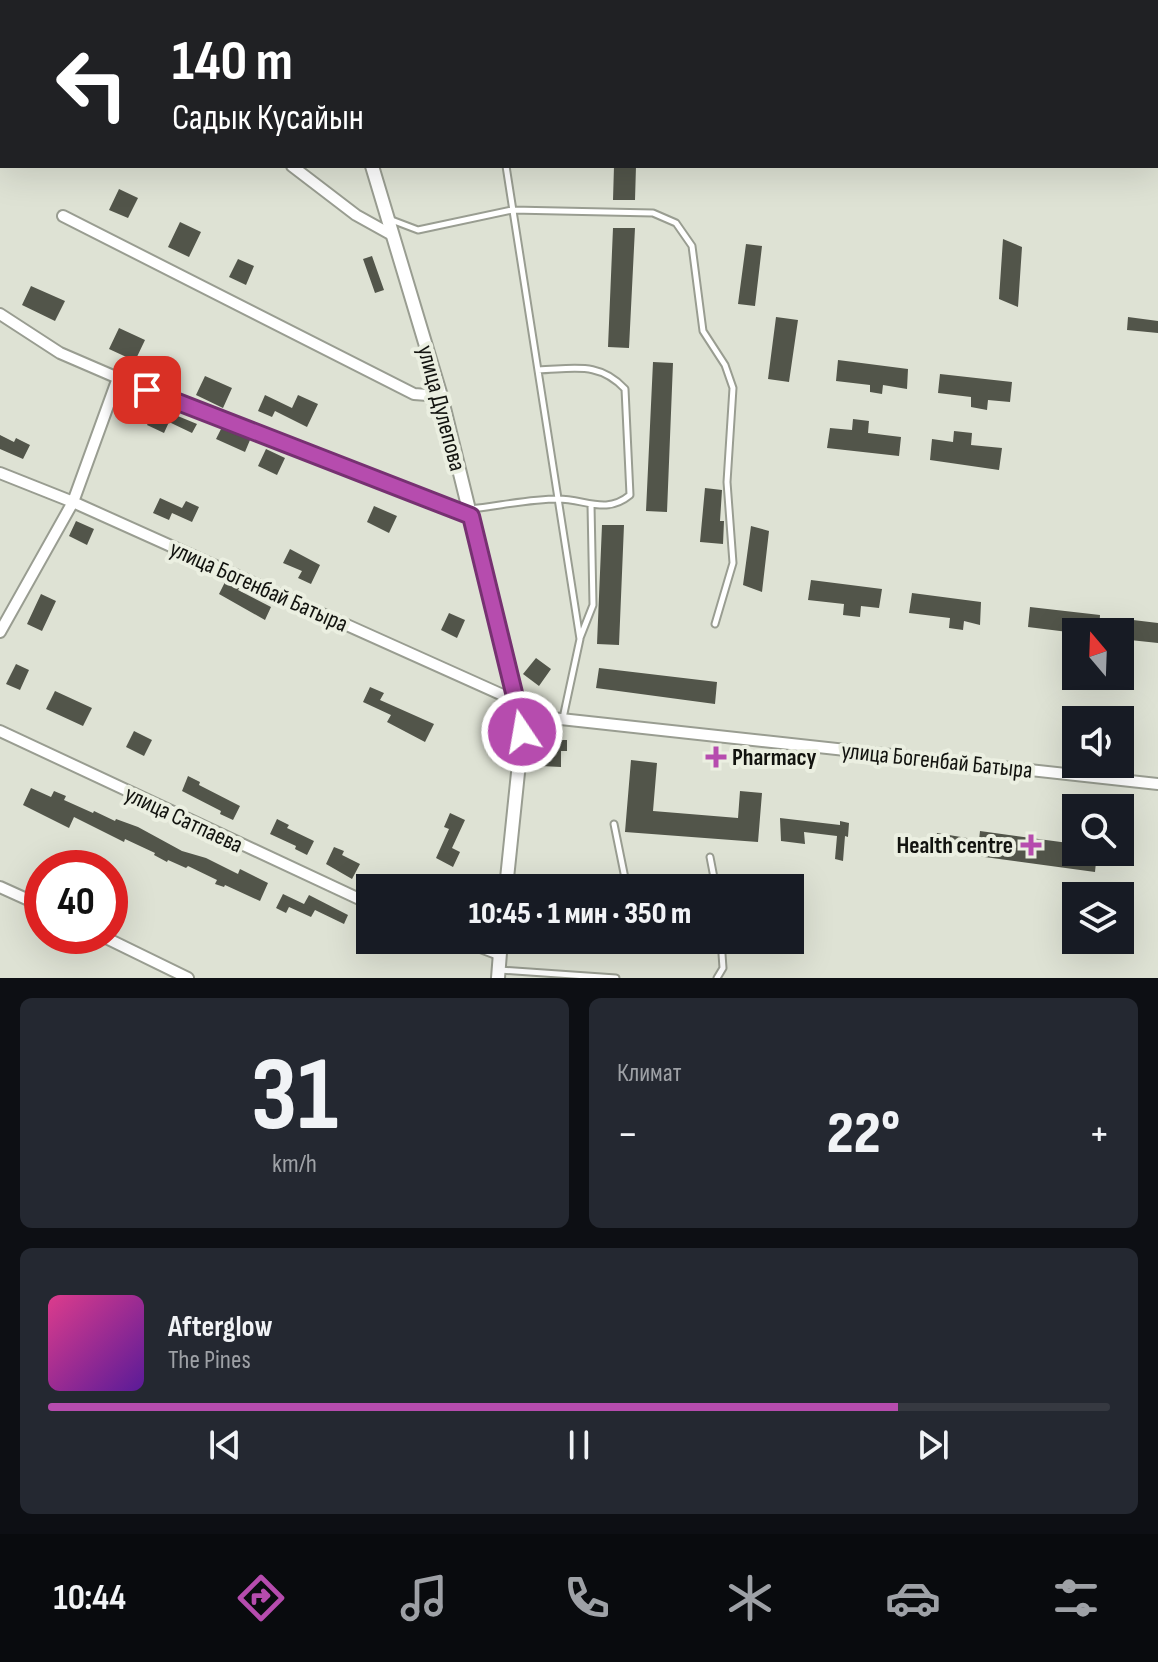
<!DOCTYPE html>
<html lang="ru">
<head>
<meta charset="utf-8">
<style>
	:root { --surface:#171b24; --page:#242831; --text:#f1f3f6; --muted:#9ea1a6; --line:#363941; --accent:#b64cae }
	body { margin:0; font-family:"Sofia Sans Condensed",sans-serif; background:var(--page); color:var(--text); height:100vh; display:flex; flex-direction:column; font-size:30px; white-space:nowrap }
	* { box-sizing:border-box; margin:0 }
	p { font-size:26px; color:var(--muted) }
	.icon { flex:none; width:44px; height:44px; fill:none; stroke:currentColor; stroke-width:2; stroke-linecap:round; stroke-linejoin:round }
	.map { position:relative; height:978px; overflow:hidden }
	.side { display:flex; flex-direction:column; gap:20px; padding:20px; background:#0d0f14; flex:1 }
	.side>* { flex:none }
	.guide { position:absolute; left:0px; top:0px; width:1158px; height:168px; box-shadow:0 8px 32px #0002; background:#202124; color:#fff; overflow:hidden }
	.needle { width:52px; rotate:341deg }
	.controls { position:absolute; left:1062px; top:618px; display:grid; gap:16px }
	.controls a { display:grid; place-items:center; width:72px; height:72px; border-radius:0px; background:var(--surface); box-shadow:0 8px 32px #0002; font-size:40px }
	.speed { position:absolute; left:24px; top:850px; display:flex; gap:16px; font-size:40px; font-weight:700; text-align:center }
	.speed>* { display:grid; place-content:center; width:104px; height:104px; border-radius:50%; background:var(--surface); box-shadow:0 8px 32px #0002; line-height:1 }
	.speed .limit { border:12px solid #d22; background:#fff; color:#111 }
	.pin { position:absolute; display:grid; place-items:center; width:68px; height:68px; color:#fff; margin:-34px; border-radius:16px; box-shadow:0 4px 12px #0006 }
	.me { position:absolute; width:88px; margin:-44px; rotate:348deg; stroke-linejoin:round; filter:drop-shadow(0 0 6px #0008) }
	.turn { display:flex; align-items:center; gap:28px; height:168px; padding:0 40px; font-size:36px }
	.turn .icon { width:104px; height:104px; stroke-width:2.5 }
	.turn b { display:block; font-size:56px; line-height:68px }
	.big { font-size:60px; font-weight:800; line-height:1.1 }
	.side .card { flex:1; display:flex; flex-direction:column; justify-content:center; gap:12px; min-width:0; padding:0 28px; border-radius:12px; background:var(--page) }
	.side .dial { align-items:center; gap:0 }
	.dial b { font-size:104px; line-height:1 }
	.song { display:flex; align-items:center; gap:24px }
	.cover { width:96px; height:96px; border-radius:12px; background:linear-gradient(135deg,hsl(330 70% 55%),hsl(270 70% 35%)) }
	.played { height:8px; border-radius:4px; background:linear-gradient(90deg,var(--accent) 80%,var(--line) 80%) }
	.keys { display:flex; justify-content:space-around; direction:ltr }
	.heat { display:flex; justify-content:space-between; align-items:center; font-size:44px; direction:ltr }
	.side .tiles { flex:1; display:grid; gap:20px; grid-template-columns:1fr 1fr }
	.card:last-child { grid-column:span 2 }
	.trip { position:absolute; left:356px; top:874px; width:448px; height:80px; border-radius:0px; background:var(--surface); box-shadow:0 8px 32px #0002; font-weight:800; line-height:80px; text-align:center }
	.tab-bar { display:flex; height:128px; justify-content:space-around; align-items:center; background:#090b0e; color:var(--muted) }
	.tab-bar .icon { width:56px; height:56px }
	.tab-bar .on { color:var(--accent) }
	.tab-bar b { font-size:36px; color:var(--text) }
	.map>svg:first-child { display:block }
</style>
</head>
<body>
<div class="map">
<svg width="1158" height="978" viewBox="0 0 1158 978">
	<rect width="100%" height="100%" fill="#dee2d4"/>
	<path fill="#52554a" d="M614,166H636L635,200H613Z
		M119,189L138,198L128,218L109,210Z
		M180,222L201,232L189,257L168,247Z
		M613,228H635L629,348L608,347Z
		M1003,239L1022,247L1018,307L999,299Z
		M746,244L762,246L755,306L738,304Z
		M372,256L384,290L375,293L363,259Z
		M238,259L254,266L246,285L229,277Z
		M31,286L65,301L55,321L22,305Z
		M776,317L798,320L789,382L768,379Z
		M1128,317L1158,321V333L1127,330Z
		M119,328L145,340L135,361L109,349Z
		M838,360L908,369L907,389L883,385L882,394L870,392V385L836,381Z
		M653,362L673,363L667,512L646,511Z
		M940,374L1012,382L1010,402L988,400L987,410L971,407V397L938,393Z
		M205,376L232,388L223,408L196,395Z
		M265,395L292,408L298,395L318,404L307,427L275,411L272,417L258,411Z
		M156,407L197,424L192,433L169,422L164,433L147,425Z
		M853,419L869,421L868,433L901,437L899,456L827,448L830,428L852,430Z
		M222,427L250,440L245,452L216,439Z
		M954,431L972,433L971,445L1002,448L999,470L930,460L932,439L953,442Z
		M0,435L14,442L16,438L30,445L23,459L0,449Z
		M266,449L285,458L277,475L258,466Z
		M705,488L722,490L720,521H724L723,544L700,542Z
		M160,498L182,508L186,501L199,507L192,522L172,513L169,520L153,513Z
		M374,506L397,516L389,533L367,522Z
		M76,521L94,529L87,545L69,536Z
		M602,525H624L619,645L597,644Z
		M751,526L769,531L762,592L743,585Z
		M290,549L320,565L311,584L298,578L302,571L283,563Z
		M226,580L240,587L238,590L271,607L265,620L219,594Z
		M811,580L882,589L879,608L861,606L860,617L843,615L844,604L808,600Z
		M912,593L981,602L980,625L964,621L963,630L949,628L950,618L909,613Z
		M41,594L56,601L42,631L27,624Z
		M1030,607L1100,615L1099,632L1076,633L1028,627Z
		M449,613L465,620L457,638L441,630Z
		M1133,620L1158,623V643L1130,640Z
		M536,658L551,669L539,686L523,674Z
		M16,664L29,670L20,690L6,684Z
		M599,668L717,682L715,704L596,688Z
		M370,687L384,693L380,700L434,724L425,742L387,722L391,715L363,702Z
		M55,691L92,708L83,726L46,709Z
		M546,726L557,727V740H567V751H561V767L541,766L540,752H545Z
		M134,731L152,740L144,756L126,747Z
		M631,760L657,763L653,811L738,818L740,791L762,793L758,842L625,832Z
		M188,776L200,782L199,785L240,806L233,820L220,814L221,811L182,791Z
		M31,788L51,797L54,791L66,796L64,800L93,813L94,811L115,821L116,819L138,827L182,851L206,858L238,874L240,869L268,883L260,901L225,885L224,887L215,884L217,880L188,866L186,868L168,860L167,862L154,855L155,853L125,839L124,842L74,817L69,828L23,805Z
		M450,813L465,820L452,848L460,852L453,867L436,858L449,829L444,827Z
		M780,818L840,825V821L849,823L848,837L845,836L843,861L835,859L837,836L804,832L805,844L781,841Z
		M277,819L289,825L287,828L314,841L307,855L295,849L296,846L270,834Z
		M980,831L1076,844V852H1097L1095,872L977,856V853L935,845L937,833L979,840Z
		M334,847L344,851L342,855L360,864L352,879L326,864Z
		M790,882L801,884L795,923H790Z
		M283,894L304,904L309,895L348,915L344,924L315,910L311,917L289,907L286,913L276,908Z
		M649,940H695L694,950L649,947Z"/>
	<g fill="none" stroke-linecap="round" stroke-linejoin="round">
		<g stroke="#999d91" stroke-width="9">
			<path id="service" d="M483,0L484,2
				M506,166L580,639L563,718
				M389,219L418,230L512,210L653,213L676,223L692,246L703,331L725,365L733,388L727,482L733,563L715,624
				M470,509C499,506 529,499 558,499C585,499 606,515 630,495L625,389C599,361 574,369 538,370
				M580,638L593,605L591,505
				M614,824L627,888
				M710,857L716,888
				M500,970L616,978
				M717,978L723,968L721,940"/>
		</g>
		<g stroke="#999d91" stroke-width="14">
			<path id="minor" d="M76,0L79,2
				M1085,0L1099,2
				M1156,11H1158
				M292,166L356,215L392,235
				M63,216L414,394L441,396
				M0,314L60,353L118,378L471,516
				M0,473L73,502L516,701
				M0,632L73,502L118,378
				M524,715L1158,784
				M0,731L370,904
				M0,887L42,906
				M102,936L188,978
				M462,940L499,954"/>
		</g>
		<g stroke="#999d91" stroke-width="16">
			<path id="tertiary" d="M324,0L325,2
				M372,166L441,396L516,701L524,715L506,888
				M498,978L501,940"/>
		</g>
		<use href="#service" stroke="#fff" stroke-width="5"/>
		<use href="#minor" stroke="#fff" stroke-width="10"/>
		<use href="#tertiary" stroke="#fff" stroke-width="12"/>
	</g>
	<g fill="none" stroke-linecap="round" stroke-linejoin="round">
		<g stroke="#763171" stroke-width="20">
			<path id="route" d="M147,390L471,516L516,701L524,715L522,732"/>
		</g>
		<use href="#route" stroke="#b64cae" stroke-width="14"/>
	</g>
	<g fill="#b64cae" stroke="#ebefe1" stroke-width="3">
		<path d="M712 745h8v8h8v8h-8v8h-8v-8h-8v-8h8z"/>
		<path d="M1027 833h8v8h8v8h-8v8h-8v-8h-8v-8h8z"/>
	</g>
	<g text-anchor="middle" stroke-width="8" stroke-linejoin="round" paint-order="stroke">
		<g font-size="24" fill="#12130f" stroke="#ebefe1">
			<text transform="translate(442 408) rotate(75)" y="8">улица Дулепова</text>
			<text transform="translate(259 586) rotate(24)" y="8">улица Богенбай Батыра</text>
			<text transform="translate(937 760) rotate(6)" y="8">улица Богенбай Батыра</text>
			<text transform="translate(184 819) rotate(25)" y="8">улица Сатпаева</text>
		</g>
		<g font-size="24" font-weight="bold" fill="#12130f" stroke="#ebefe1" text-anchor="start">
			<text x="732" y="765">Pharmacy</text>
			<text x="1013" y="853" text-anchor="end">Health centre</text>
		</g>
	</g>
</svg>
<div class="controls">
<a><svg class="needle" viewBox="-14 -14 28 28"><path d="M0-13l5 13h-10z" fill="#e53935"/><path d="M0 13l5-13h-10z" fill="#9ea1a6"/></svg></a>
<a><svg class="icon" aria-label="sound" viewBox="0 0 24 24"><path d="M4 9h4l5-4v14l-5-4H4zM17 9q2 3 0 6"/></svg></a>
<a><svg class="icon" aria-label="search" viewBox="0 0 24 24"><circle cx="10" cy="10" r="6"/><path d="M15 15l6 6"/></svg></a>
<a><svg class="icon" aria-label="layers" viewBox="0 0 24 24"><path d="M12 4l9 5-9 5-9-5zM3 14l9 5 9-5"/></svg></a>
</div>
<div class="speed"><div class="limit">40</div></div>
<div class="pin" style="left:147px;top:390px;background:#d93025"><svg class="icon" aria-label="arrive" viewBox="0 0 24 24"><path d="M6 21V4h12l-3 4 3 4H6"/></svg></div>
<svg class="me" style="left:522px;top:732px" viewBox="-20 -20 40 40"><circle r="17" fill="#b64cae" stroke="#fff" stroke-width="3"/><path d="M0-11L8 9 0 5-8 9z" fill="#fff"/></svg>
<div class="trip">10:45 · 1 мин · 350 m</div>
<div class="guide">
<div class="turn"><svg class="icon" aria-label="left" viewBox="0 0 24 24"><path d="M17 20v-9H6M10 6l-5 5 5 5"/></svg><div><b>140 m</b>Садык Кусайын</div></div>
</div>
</div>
<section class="side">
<div class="tiles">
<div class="card dial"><b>31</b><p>km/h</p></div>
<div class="card"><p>Климат</p>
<div class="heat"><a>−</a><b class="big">22°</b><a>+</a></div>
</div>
<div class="card">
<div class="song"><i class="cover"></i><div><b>Afterglow</b><p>The Pines</p></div></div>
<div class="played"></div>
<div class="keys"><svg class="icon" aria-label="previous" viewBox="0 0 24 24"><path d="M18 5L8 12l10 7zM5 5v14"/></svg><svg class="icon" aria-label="pause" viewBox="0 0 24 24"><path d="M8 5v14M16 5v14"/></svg><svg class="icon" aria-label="next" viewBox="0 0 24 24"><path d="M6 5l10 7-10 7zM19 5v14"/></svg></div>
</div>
</div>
</section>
<nav class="tab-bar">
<b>10:44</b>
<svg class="icon on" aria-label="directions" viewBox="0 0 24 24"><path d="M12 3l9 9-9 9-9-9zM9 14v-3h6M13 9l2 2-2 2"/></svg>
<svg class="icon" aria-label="music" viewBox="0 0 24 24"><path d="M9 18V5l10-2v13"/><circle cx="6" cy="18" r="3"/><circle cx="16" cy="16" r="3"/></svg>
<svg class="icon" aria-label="phone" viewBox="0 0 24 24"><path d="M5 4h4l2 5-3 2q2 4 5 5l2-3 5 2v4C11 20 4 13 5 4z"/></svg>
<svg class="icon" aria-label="climate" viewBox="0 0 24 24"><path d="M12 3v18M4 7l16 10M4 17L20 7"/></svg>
<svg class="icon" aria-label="car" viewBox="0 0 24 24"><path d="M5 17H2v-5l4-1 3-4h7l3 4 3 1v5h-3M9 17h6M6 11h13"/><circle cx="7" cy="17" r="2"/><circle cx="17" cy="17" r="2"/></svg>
<svg class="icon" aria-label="filters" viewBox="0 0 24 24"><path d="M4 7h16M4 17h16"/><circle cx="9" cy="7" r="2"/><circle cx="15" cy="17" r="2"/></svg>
</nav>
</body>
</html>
